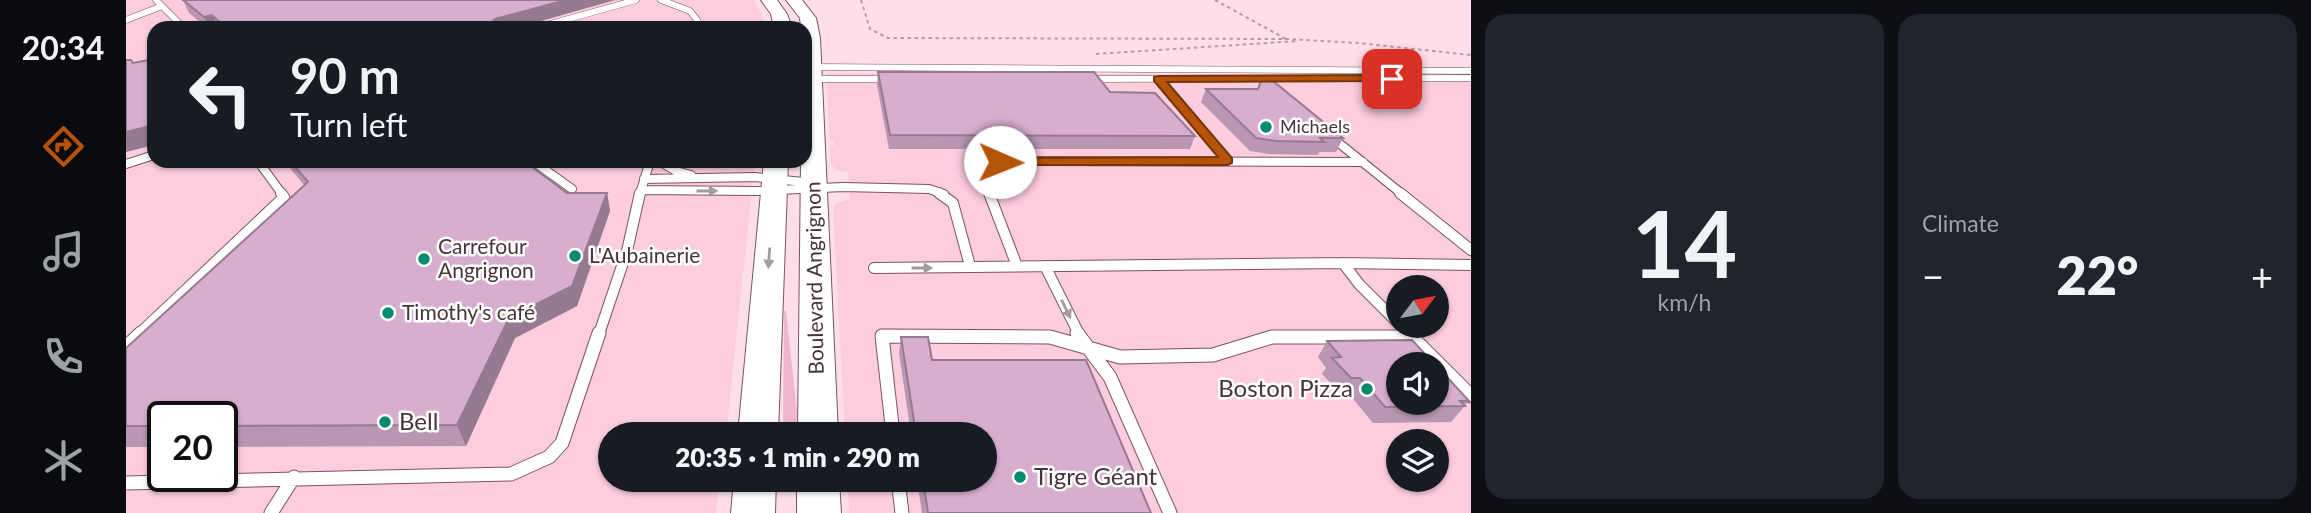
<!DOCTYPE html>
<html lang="en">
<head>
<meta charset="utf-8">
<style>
	:root { --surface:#171b24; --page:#20242c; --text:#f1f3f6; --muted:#9ea1a6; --accent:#b45309 }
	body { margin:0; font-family:Lato,sans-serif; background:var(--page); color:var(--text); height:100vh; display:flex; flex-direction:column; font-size:26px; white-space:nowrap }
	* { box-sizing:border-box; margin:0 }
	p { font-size:23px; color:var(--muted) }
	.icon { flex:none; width:38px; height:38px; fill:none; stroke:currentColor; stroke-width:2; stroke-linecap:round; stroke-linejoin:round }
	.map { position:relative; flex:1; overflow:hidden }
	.details { display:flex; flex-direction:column; gap:14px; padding:14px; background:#0d0f14; width:840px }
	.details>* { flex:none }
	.top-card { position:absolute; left:21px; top:21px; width:665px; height:147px; border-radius:21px; box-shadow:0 2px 5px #0004; background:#171b24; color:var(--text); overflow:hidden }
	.needle { width:46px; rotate:58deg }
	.tools { position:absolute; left:1260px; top:275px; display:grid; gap:14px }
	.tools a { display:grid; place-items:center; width:63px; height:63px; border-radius:50%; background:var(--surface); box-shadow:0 2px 5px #0004; font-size:35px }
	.speed { position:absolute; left:21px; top:401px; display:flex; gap:14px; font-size:35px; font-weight:700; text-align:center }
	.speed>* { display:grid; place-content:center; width:91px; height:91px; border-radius:50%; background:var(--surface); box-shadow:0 2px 5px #0004; line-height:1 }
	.speed .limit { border:4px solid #111; border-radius:10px; background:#fff; color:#111 }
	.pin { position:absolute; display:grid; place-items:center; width:60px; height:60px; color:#fff; margin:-30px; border-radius:14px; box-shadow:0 4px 10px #0006 }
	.me { position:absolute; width:77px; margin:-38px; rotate:91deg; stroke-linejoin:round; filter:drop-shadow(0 0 5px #0008) }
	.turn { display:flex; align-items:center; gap:24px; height:147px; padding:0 28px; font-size:32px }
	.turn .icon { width:91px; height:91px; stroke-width:2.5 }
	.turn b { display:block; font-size:49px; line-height:60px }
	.big { font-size:52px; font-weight:800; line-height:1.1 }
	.details .card { flex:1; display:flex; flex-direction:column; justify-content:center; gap:10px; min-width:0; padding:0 24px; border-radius:21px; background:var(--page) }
	.details .dial { align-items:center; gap:0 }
	.dial b { font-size:91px; line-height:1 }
	.heat { display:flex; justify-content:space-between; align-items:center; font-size:38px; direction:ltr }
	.details .tiles { flex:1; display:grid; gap:14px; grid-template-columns:repeat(2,1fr) }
	.trip { position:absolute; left:472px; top:422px; width:399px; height:70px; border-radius:35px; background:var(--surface); box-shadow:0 2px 5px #0004; font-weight:800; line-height:70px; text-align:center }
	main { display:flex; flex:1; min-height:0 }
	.tab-bar { display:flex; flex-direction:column; width:126px; justify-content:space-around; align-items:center; background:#090b0e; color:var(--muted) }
	.tab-bar .icon { width:49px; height:49px }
	.tab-bar .selected { color:var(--accent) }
	.tab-bar b { font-size:32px; color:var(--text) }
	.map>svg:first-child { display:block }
</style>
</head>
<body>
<main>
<nav class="tab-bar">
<b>20:34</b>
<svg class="icon selected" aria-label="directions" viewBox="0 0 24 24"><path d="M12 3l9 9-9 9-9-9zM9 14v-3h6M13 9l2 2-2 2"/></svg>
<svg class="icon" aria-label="music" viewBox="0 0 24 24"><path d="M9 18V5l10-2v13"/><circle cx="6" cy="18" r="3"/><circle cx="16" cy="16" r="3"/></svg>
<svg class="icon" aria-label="phone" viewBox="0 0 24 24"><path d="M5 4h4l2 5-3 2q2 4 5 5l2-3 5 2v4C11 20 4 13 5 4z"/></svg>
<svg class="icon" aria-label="climate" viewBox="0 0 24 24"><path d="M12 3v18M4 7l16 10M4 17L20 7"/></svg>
</nav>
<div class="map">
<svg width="1345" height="513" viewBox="0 0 1345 513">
	<rect width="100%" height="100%" fill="#fedeea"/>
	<path fill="#fcccdf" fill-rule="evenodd" d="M0,0H628L639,22V28H28V161H629L600,434H485V480H594L590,513H0ZM37,416H96V476H37Z
		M700,73L1345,75V513H723L722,480H859V434H719L707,209L710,203L724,199L722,172L710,170L705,164L704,145H709L708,141H704ZM1272,287H1311V326H1272ZM1272,364H1311V402H1272ZM1272,441H1311V480H1272Z"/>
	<path fill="#f0b6cd" d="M658,311H660L671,412L670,434H657Z"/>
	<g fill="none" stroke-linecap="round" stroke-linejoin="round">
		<g stroke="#7e5164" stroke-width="7">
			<path id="service-far3" d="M535,0L564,11L571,20L569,28
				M36,6L58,28
				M0,20L36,6L30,0
				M410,28L510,0
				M686,67L1345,71
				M686,79H765
				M959,79L1345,78
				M1032,79L1038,86"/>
		</g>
		<g stroke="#7e5164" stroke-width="10">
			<path id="service-far2" d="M1036,84L1102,161
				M1203,135L1276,194
				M132,161L156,194
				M407,161L446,189
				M533,161L550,171L565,175
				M0,164L28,155
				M518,179L629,177L687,183
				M515,190L630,191L717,187L803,189L818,194
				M514,194L524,161
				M864,194L851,161L1237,162"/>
		</g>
		<g stroke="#7e5164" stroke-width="12">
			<path id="service-far1" d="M813,193L827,203L844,266
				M863,193L891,266
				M1274,193L1345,250
				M1217,263L1233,284L1272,323
				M919,266L953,334
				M748,268L1217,263L1345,265
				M1275,326L1283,334
				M13,334L158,197L155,193
				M473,334L501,251L514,193"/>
		</g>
		<g stroke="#7e5164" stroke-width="15">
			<path id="service" d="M951,333L984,377L1044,513
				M1282,333L1345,396
				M0,347L15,333
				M767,434L756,336L924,337L994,357L1087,355L1146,337H1287
				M772,480L776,513
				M0,483L385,474L423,457L436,443L473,333
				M145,513L168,477"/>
		</g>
		<g stroke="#7e5164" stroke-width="2">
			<path id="secondary" d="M635,0H651L661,14L666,28H648L645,14Z
				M660,0H676L690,18L694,38L712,434H672L675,161H679V28H675L674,18Z
				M638,161H662L652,434H612Z
				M608,480H650L649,513H605Z
				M671,480H713L715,513H671Z"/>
		</g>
		<path stroke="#b69ba5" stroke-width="2" stroke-dasharray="3.5 3.5" stroke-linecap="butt" d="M735,0L744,29L762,38L1162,39L1232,43L1345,55
			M1089,0L1160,39
			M970,54L1172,41"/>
		<use href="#service-far3" stroke="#fff" stroke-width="6"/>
		<use href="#service-far2" stroke="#fff" stroke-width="8"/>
		<use href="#service-far1" stroke="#fff" stroke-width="10"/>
		<use href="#service" stroke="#fff" stroke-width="13"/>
		<use href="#secondary" fill="#fff" fill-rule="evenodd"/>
	</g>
	<path fill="#b996b2" d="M57,0H489L390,28H81L63,13Z
		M752,72L984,92L1069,136L1064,149H763L751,85Z
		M1080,89L1217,138L1210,152H1193L1192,155L1144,154L1124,151L1075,102Z
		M158,161H398L441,193H481L484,211L451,306L389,338L340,446L96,447V416H37V447H0V348L178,185Z
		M775,337L806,360L1025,513H796L791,480H859V434H785L773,353Z
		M1201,341L1343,401L1325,422L1247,423L1223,394H1215L1196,374L1200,368L1192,357Z"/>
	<path fill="#967a91" d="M440,0H489L390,28H360L369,19Z
		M86,15L93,28H83L78,17Z
		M28,125V145L0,152V132Z
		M481,193L484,211L451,306L389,338L340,446L331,425L383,318Z"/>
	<path fill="#d7aecf" stroke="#967a91" stroke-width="2" d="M57,0H440L369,19L360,28H100L86,15L78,17Z
		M28,59V125L0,132V60H5L7,63Z
		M752,72H968L984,92L1029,93L1069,136L764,135Z
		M1135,81H1147L1217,138H1194L1198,142L1150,141L1130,138L1080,89H1132Z
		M164,161H398L441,193H481L446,286L383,318L331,425L96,426V416H37V426H0V348L182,182Z
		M775,337H802L806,360H960L1025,513H802L797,480H859V434H790Z
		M1286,340L1308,364H1272V402H1311V366L1343,401H1334L1339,406L1259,407L1234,378H1225L1206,358L1215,357L1201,341Z"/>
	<defs><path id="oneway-solid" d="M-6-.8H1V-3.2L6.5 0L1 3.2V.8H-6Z" transform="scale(1.75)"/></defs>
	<g fill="#a49a9e">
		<use href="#oneway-solid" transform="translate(581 191)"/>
		<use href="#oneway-solid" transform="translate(643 258) rotate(94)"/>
		<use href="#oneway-solid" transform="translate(796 268)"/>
		<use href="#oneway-solid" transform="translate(940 309) rotate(64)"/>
	</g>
	<path fill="#b45309" stroke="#753606" stroke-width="2" d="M1266,75L1272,79L1270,81L1041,82L1106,158V163L1102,165H874L867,162L874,158L1092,157L1028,81V77L1032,76Z"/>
	<g fill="#068b71" stroke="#fff" stroke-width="2.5">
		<circle cx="1140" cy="127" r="7"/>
		<circle cx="449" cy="256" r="7"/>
		<circle cx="298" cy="259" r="7"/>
		<circle cx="262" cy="313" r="7"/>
		<circle cx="1241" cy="389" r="7"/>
		<circle cx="259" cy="422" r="7"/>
		<circle cx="894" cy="477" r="7"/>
	</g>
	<g text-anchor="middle" stroke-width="5" stroke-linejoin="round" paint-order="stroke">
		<g font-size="18" fill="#48343c" stroke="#fff" text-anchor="start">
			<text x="1154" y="133">Michaels</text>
		</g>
		<g font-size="21" fill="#48343c" stroke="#fff" text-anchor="start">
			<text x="312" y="254">Carrefour<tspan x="312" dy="24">Angrignon</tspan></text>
			<text x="463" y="263">L'Aubainerie</text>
			<text x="276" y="320">Timothy's café</text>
		</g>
		<g font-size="21" fill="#48343c" stroke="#fff">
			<text transform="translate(689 278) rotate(-91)" y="7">Boulevard Angrignon</text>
		</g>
		<g font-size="24" fill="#48343c" stroke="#fff" text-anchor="start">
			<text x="1227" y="397" text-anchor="end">Boston Pizza</text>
			<text x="273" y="430">Bell</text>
			<text x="908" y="485">Tigre Géant</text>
		</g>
	</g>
</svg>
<div class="tools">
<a><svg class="needle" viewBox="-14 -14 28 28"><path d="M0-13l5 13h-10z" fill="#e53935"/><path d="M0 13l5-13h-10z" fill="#9ea1a6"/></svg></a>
<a><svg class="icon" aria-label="sound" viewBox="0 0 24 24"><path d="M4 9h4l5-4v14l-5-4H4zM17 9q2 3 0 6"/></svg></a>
<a><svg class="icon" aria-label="layers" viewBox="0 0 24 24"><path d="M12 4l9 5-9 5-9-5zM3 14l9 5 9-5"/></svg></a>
</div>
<div class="speed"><div class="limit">20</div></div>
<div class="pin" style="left:1266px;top:79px;background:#d93025"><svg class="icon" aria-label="arrive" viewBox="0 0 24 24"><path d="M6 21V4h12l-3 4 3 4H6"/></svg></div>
<svg class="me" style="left:874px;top:162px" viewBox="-20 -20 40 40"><circle r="19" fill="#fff"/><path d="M0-13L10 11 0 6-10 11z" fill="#b45309"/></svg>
<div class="trip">20:35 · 1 min · 290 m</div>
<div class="top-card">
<div class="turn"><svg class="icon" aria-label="left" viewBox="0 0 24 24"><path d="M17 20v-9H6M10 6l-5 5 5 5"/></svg><div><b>90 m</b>Turn left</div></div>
</div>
</div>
<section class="details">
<div class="tiles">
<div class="card dial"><b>14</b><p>km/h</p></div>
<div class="card"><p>Climate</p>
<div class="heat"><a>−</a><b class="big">22°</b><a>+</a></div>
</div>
</div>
</section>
</main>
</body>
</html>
